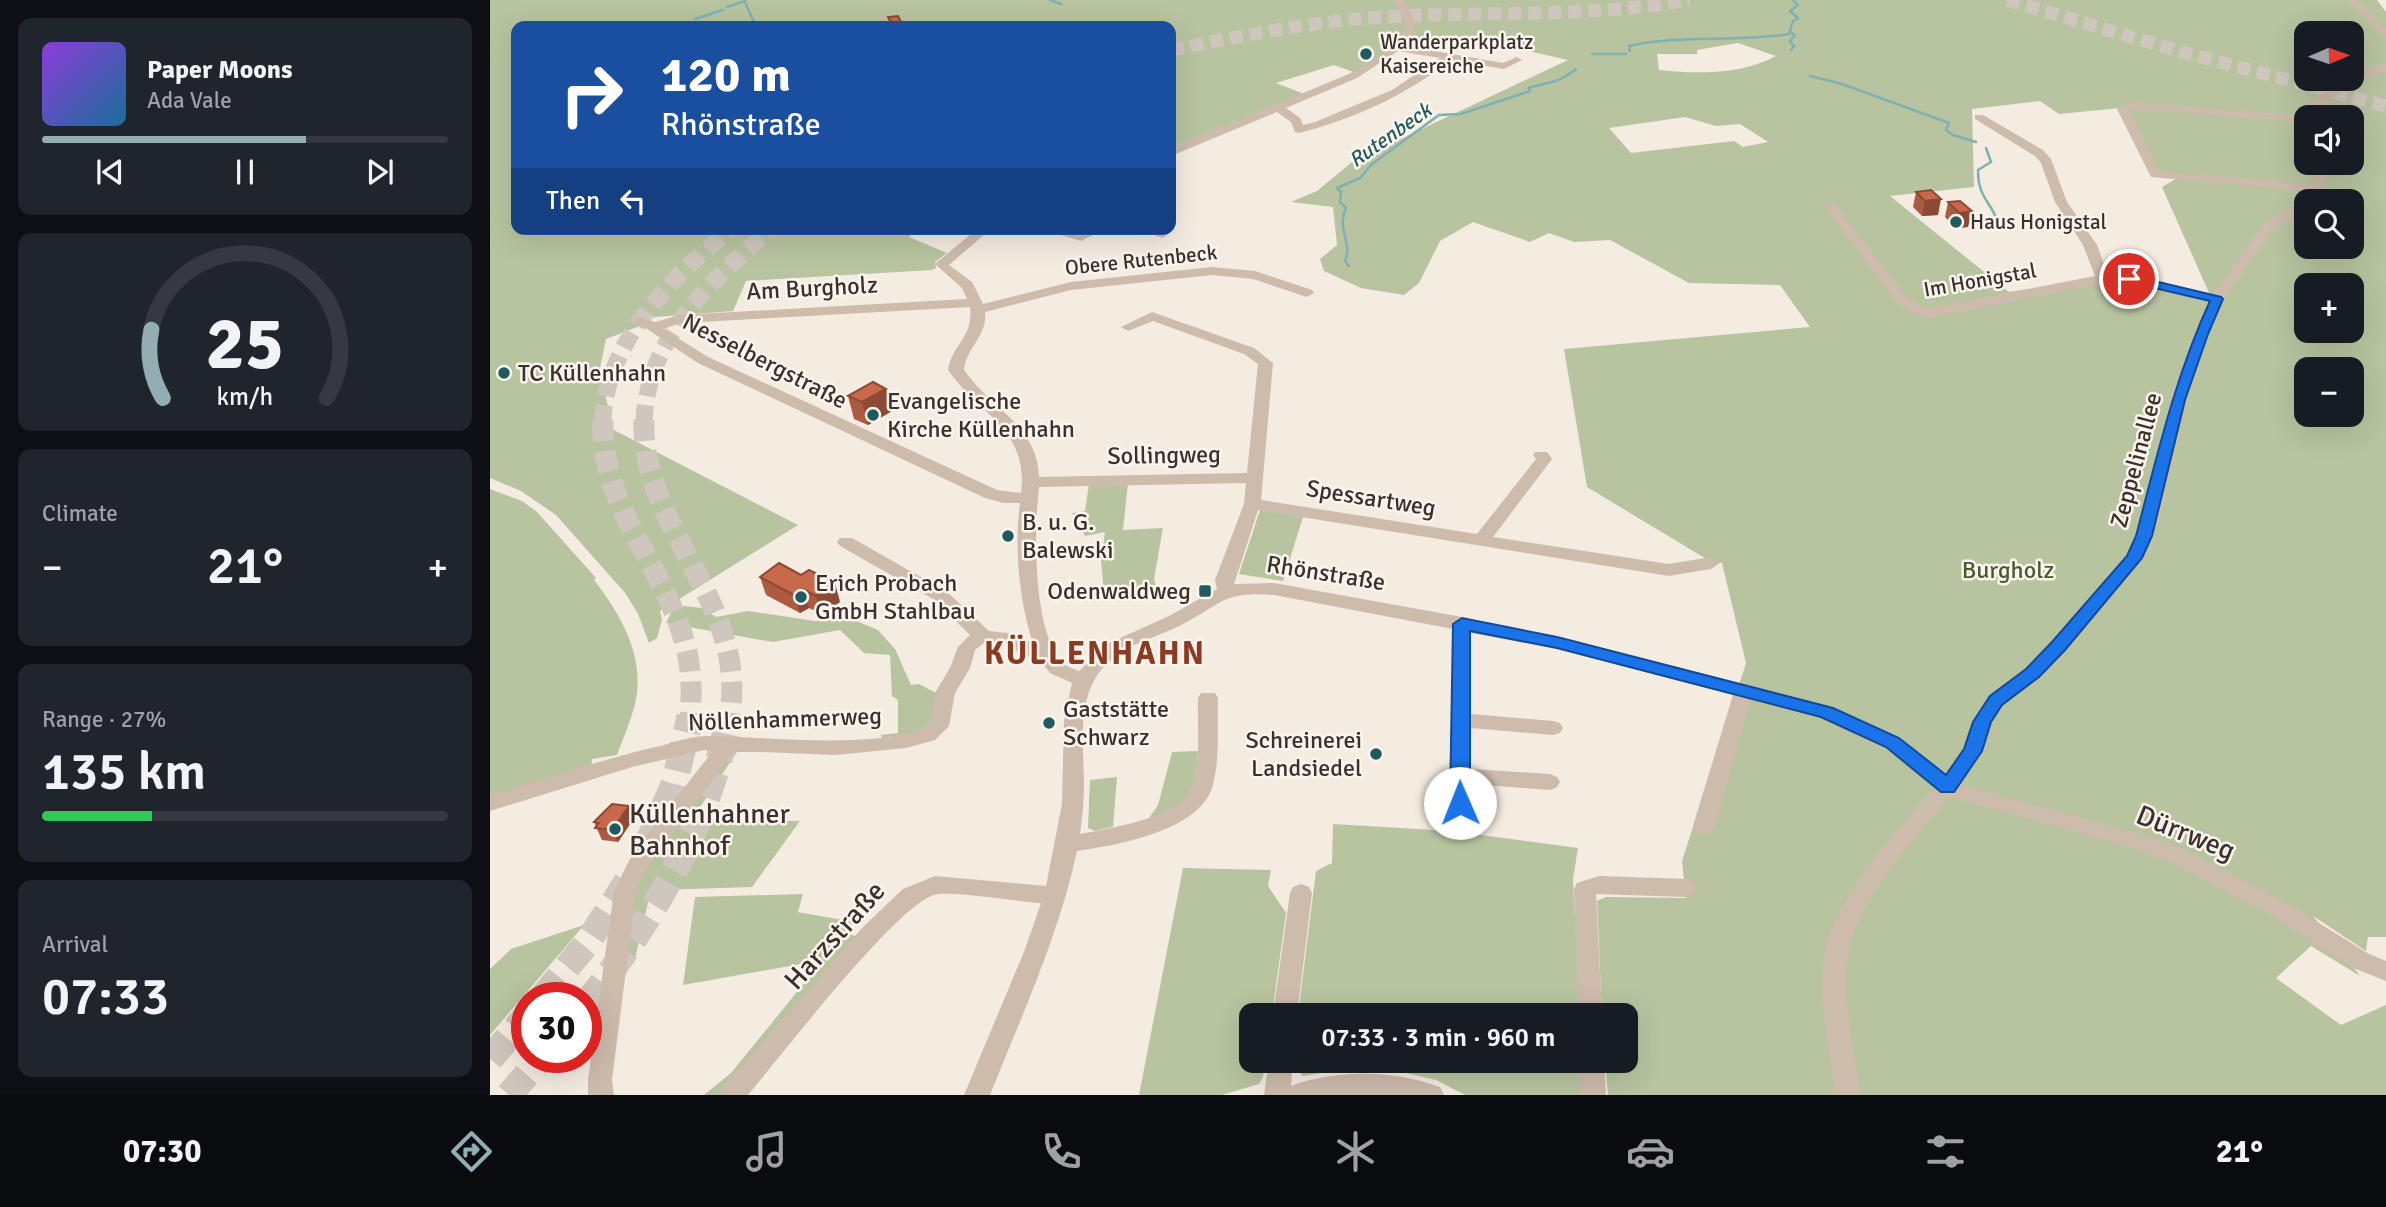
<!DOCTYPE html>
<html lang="en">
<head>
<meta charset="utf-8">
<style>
	:root { --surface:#171b24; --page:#20242c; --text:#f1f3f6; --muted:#9ea1a6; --line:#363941; --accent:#92aeb2 }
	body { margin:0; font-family:Signika,sans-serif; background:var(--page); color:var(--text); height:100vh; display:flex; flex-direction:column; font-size:26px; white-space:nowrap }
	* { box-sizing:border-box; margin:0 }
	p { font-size:23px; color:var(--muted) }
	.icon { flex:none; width:38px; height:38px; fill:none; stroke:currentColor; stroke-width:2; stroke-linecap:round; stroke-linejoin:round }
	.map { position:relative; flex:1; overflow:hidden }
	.sheet { display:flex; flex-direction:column; gap:18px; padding:18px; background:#0d0f14; width:490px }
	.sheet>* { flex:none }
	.top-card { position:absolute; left:21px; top:21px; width:665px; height:214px; border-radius:14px; box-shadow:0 7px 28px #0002; background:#1a4fa0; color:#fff; overflow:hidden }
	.needle { width:46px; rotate:88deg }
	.tools { position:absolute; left:1804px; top:21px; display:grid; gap:14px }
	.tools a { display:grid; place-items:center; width:70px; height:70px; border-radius:14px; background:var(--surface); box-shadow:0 7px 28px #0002; font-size:35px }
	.speed { position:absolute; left:21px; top:982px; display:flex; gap:14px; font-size:35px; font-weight:700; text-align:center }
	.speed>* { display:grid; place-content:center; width:91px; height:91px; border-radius:50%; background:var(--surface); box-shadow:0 7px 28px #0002; line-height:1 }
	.speed .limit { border:10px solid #d22; background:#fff; color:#111 }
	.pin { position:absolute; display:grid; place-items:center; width:60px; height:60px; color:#fff; margin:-30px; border:4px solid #fff; border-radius:50%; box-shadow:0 2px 7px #0007 }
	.me { position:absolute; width:77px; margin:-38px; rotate:359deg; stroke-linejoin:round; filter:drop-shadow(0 0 5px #0008) }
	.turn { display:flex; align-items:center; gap:24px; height:147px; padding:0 35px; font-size:32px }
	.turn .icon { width:91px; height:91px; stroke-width:2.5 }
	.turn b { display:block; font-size:49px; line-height:60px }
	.then { display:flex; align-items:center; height:66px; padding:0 35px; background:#0003; gap:14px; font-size:26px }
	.big { font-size:52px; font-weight:600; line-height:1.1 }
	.sheet .tile { flex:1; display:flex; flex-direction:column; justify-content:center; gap:10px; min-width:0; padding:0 24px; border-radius:14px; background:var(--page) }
	.sheet .dial { align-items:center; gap:0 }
	.dial svg { height:182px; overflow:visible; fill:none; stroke:var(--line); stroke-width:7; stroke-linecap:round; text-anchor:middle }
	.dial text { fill:var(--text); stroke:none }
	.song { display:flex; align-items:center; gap:21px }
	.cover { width:84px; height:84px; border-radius:10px; background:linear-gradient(135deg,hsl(270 70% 55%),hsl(200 70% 35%)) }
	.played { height:7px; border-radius:4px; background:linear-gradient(90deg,var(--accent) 65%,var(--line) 65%) }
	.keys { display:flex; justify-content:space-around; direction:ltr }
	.heat { display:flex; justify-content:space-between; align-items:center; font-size:38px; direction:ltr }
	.charge { height:10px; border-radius:5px; background:linear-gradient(90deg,#34c759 27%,var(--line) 0) }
	.trip { position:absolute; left:749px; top:1003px; width:399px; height:70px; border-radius:14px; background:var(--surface); box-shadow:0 7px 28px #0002; font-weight:600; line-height:70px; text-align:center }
	.tabs { display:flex; height:112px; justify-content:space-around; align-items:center; background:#090b0e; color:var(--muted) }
	.tabs .icon { width:49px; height:49px }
	.tabs .current { color:var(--accent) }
	.tabs b { font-size:32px; color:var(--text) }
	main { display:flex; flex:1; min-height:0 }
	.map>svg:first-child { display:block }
</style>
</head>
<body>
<main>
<section class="sheet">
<div class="tile">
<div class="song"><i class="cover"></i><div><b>Paper Moons</b><p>Ada Vale</p></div></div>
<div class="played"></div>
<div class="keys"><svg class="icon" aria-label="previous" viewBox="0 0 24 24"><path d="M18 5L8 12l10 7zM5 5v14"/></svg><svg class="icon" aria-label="pause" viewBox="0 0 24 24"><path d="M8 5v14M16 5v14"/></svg><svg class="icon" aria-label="next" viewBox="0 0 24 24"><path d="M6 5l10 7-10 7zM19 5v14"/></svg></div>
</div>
<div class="tile dial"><svg viewBox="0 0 100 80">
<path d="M14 69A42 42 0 1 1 86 69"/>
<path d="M14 69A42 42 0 0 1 9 39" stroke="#92aeb2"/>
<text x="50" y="56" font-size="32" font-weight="700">25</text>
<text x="50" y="72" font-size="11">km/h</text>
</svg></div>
<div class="tile"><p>Climate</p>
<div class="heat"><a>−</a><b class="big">21°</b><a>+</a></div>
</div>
<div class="tile"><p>Range · 27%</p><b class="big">135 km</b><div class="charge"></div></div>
<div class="tile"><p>Arrival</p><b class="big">07:33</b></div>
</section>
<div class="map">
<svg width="1896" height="1095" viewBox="0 0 1896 1095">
	<rect width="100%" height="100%" fill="#f4ebe1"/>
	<path fill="#b8c4a0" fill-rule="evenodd" d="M0,0H1887L1896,12V937H1878L1876,951L1823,916L1870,976L1821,946L1786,978L1851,1025L1896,1005V1095H1118L1115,1061L1136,1060V1015H1112L1107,901L1116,897L1196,898L1192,861L1256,663L1232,563L1218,560L1097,487L1074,349L1320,327L1290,285L1199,283L1120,240L1084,242L1059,233L1040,242L983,222L950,241L929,283L914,295L871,288L834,271L830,259L847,245L843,207L801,202L827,191L862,162L1078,60L1021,47L975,42L922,41L866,73L844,65L786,83L814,94L681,148V26H26V229H428L419,237L457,253L445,262L446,268L442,270L256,281L243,311L153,318L150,326L116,339L109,373L121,417L120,428L308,525L170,611L172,620L167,638L159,643L148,614L136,594L66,515L31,491L0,478ZM1816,33H1862V79H1816ZM1248,43L1286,56C1251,75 1207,74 1169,70L1167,54H1207V50ZM1550,101L1569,114L1630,108L1663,175L1687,178L1672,187L1720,295L1638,274L1519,292L1400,196L1484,187L1482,109ZM1195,117L1226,126L1250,124L1278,142L1253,147L1244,141L1141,153L1119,128ZM1816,117H1862V163H1816ZM1816,201H1862V247H1816ZM1816,285H1862V331H1816ZM1816,369H1862V415H1816Z
		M638,483L633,530L673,528L664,579L666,585L614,594L611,560L615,532L595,536L582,513L595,511L599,484Z
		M0,489L32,501L47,512L106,578L104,580C129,612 152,651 147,693C144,715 134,735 127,755L102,759L101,770L0,806Z
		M770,510L813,517L793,581L749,574Z
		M185,605L212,608L226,617L258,611L325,621L357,617L388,630L405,649L421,685L429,684L450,695C439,738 432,731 392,738L391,735L408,733V700L402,696L400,655L374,653L350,630L283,642L176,623Z
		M243,749L287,752H247L202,819L310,821L262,887L169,890L159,898L144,963L136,961L147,879Z
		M708,751C705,793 701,806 659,818L668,805L682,752Z
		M627,777L623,827L605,831L598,828L600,780Z
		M843,824L961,831L1088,848L1083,879L1090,1015H808L826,871L842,863Z
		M693,868L781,870L778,886L796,913L782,1015H761V1060L775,1061L773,1077L769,1084L732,1095H649Z
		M313,894L308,912L364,922L356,932L367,937L232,1095H214L241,1073L333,960L193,985L205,897Z
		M94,925L0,1035V969L21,949Z
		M803,1061H1093L1095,1095H975L946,1080L904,1070L857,1069L813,1076L805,1069Z"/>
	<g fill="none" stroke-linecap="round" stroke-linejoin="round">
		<path stroke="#7fb0b2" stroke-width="2.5" d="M254,0L264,22L272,26
			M560,0L571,4
			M1303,0L1306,3
			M237,7L255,1
			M205,19L233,10
			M1300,32L1305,35L1300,41L1304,46L1301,50
			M1140,51L1139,46C1192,34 1246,43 1299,34L1303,21L1308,18L1300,11L1308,5
			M1102,54H1136
			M1320,76L1352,84L1459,123L1456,130L1463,135L1486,142
			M1496,148L1501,162L1488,170C1488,198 1500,200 1508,222
			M859,266L855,261C863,243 846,229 856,208L850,202L851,192L847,188L870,178L882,164L949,115L971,114L1040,91L1039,88C1061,80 1064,86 1086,69"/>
		<path stroke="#cfc6bd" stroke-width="13" stroke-dasharray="13 7" stroke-linecap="butt" d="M1517,0L1692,52L1896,106
			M681,50C750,36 820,22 891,17C994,11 1097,18 1199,0"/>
		<path stroke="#cfc6bd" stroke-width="17" stroke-dasharray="17 9" stroke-linecap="butt" d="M113,422C115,341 183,276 241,229
			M154,422C157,337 221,281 281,229"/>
		<path stroke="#cfc6bd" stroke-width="21" stroke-dasharray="21 10" stroke-linecap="butt" d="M113,420C110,508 174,564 195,644C202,669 202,694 200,719
			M154,420C150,529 261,604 239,719"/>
		<path stroke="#cfc6bd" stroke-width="27" stroke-dasharray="27 13" stroke-linecap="butt" d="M157,845L184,785L200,717
			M52,998L97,943L137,882
			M96,1004C164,918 218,826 239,717
			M0,1059L37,1015
			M19,1095L52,1057"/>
		<path fill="#cdbbac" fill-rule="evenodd" d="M904,0H914L925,22L922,41L916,46L1013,63L1027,57L1032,60L1014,69L961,60C916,95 864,119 809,133L805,132L801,122L787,112L681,156V148L859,74L912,40L915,22ZM908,51L950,58L902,90L825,122L813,125L810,118L796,108L867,78Z
			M1858,0H1868L1896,29V38Z
			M1896,64V71L1854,88L1829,110V117H1816V122L1639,109L1669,171L1826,185L1824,163H1836C1839,181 1839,190 1826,201L1818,198L1822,191H1819L1661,177L1627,109L1637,102L1817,116C1817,92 1876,70 1896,64Z
			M1485,115H1493L1553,150L1561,159L1577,202L1607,245L1618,275H1639L1723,294L1776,220L1816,201V210L1786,226L1734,299L1718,334L1696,400L1671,514L1653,558L1576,650L1549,678L1513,705L1502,723L1493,751L1470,784L1649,834L1693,849L1792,900L1879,954L1896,961V981L1863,968L1776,912L1677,861L1645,849L1460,797C1425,837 1364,904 1358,957C1352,1002 1364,1051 1371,1095H1345C1340,1051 1327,1001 1334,956C1344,898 1405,831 1444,788L1395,747L1330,717L1261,699L1225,826L1222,832L1214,834L1206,832L1203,826L1243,695L1067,649L981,633V714L1063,721L1070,723L1073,728L1070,733L1063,735L981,728V769L1060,774L1067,777L1070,782L1067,787L1060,790L981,784V800L991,814L988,820C973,824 966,814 959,802L963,629L784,595C731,591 733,604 691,625C667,637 640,643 620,661C584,691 594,745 594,786C594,803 592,818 590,834C618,829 686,818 700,791C712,768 707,724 708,698L711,693H725L728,698C727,727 730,757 723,785C711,831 627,845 587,851C569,935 532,1015 500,1095H474L534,952L551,903C530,902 459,890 444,895C407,905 290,1057 258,1095H229L233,1087L372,928L413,889L445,876L556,886L572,804L574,721L582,683L560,673L549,659L531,654L517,644L494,643L485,650L480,668L465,693L459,726L445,740L416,748L345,755L245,751L160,862L146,891L122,1080L124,1095H98V1080L124,891L144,851L223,751L214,750L142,767L0,811V795C57,778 113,759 170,746C185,742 202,736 218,736C266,736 404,752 440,723L445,693L460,668L468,647L480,635L445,600L350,546L347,542L350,538H362L457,592L499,631L528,634L543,644C529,600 524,548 530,503H514L495,498L208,363L157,329L143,324V318L148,317L165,322L190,315L477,299L472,288L445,264L487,229H501L459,265L482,282L493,304L581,282L722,267L765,271L822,290L824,293L817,297L763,279L722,275L581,290L495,312C498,335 476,348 474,370C499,407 548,426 549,477L757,473L768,364L754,354L663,321L638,331L631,327L662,312L764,348L783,363L771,500L987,534L1046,459L1043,455L1045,452H1057L1062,459L1003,537L1179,564L1221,557L1230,563L1221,569L1179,576L768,510L744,584L784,583L972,617L1067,637L1336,705L1409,737L1455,774L1473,749L1482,722L1499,695L1535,668L1562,642L1636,556L1653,514L1680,400L1704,334L1719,301L1639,283H1613L1438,318L1421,313L1405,301L1336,209V203H1344L1415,295L1436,309L1605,276L1593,245L1565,202L1551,163L1545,156L1485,119ZM480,307C484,337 462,344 458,370C489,415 539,429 531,493L507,490L218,357L173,329L191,323ZM756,483L754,504L725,580L727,589L679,616L617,644L589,671C580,668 572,664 567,656C543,618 544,530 549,487Z
			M551,229C563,229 574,231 586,232C595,233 606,229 615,229L591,241Z
			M648,229H670L679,234L672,238Z
			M1109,876L1196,879L1204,882L1207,888L1204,894L1196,897L1106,894L1112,1015H1088L1084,889L1087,883Z
			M811,884L819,887L822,893L807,1015H783L800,893L803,887Z
			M779,1060H803L801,1086C847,1069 904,1070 950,1087L954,1095H774Z
			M1090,1060H1114L1116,1095H1090Z"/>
	</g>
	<path fill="#ac5a40" d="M1426,192L1448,215L1432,216L1423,207Z
		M1470,201L1478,227L1466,228L1455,217L1458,202Z
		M358,396L402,411L378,425L364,419Z
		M289,563L350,602L331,614L319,608L310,613L276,595L270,577Z
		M144,818L128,842L112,840L104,822Z"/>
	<path fill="#8c4a34" d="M1451,199L1448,215L1432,216L1435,201Z
		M1482,211L1478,227L1466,228L1469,213Z
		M396,389L402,411L378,425L372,402Z
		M345,583L350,602L331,614L326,596Z
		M313,589L319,608L310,613L304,595Z
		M139,806L144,818L128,842L122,830Z"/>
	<path fill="#c8694b" stroke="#8c4a34" stroke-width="2" d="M408,16L413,26H403L398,17Z
		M1441,190L1451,199L1435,201L1426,192Z
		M1470,201L1482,211L1469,213L1458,202Z
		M383,382L396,389L372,402L358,396Z
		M289,563L311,575L319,570L345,583L326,596L313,589L304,595L270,577Z
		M122,804L139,806L122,830L105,828L109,823L104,822Z"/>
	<path fill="#1a73e8" stroke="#114b97" stroke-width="2" d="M1639,275L1731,297L1733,299L1718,334L1695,400L1662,536L1652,558L1575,650L1549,677L1512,705L1501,722L1492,751L1464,792H1451L1396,747L1331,717L1067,648L980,631V803L977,808H963L960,803L963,624L972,618L1067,637L1343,708L1409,738L1456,775L1474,749L1483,722L1500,696L1536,669L1562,642L1637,556L1646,536C1667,456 1685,377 1720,301L1634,281L1633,279Z"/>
	<g fill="#1f5a5e" stroke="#fbf5ee" stroke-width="2.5">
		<circle cx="876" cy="54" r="7"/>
		<circle cx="1466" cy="222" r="7"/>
		<circle cx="14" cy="373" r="7"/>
		<circle cx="383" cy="415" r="7"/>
		<circle cx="518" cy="536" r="7"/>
		<rect x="708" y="584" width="14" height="14" rx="3.5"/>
		<circle cx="311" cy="597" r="7"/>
		<circle cx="559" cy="723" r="7"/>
		<circle cx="886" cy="754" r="7"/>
		<circle cx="125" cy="829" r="7"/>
	</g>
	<g text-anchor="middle" stroke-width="5" stroke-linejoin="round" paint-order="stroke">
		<g font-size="21" fill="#3b302b" stroke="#fbf5ee" text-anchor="start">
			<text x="890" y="49">Wanderparkplatz<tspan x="890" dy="24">Kaisereiche</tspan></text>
			<text x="1480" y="229">Haus Honigstal</text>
		</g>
		<g font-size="21" font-style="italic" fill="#1f5a5e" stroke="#fbf5ee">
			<text transform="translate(900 135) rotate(-35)" y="7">Rutenbeck</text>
		</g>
		<g font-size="21" fill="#3b302b" stroke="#fbf5ee">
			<text transform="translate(651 260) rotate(-6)" y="7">Obere Rutenbeck</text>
			<text transform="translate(1490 280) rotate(-10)" y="7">Im Honigstal</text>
		</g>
		<g font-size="24" fill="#3b302b" stroke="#fbf5ee">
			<text transform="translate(322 288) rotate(-3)" y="8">Am Burgholz</text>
			<text transform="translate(275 361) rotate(27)" y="8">Nesselbergstraße</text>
			<text transform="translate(674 455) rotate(-1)" y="8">Sollingweg</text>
			<text transform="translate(1646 460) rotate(-75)" y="8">Zeppelinallee</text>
			<text transform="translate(881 498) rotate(9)" y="8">Spessartweg</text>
			<text transform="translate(836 573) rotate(9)" y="8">Rhönstraße</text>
			<text transform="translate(295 719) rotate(-2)" y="8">Nöllenhammerweg</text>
		</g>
		<g font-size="24" fill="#3b302b" stroke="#fbf5ee" text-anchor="start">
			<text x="28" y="381">TC Küllenhahn</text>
			<text x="397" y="409">Evangelische<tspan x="397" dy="28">Kirche Küllenhahn</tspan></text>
			<text x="532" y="530">B. u. G.<tspan x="532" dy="28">Balewski</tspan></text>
			<text x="325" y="591">Erich Probach<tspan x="325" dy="28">GmbH Stahlbau</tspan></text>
			<text x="701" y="599" text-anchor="end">Odenwaldweg</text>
			<text x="573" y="717">Gaststätte<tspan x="573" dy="28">Schwarz</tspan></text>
			<text x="872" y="748" text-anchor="end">Schreinerei<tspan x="872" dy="28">Landsiedel</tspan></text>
		</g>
		<g font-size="24" fill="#4a5a2e" stroke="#fbf5ee">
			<text x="1518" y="578">Burgholz</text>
		</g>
		<g font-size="28" fill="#3b302b" stroke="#fbf5ee" text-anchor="start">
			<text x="139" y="823">Küllenhahner<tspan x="139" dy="32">Bahnhof</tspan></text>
		</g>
		<g font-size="28" fill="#3b302b" stroke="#fbf5ee">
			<text transform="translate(1696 832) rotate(22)" y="10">Dürrweg</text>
			<text transform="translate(344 935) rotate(-48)" y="10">Harzstraße</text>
		</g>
		<g font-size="32" font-weight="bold" letter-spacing="2" fill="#8c3b22" stroke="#fbf5ee">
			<text x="605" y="664">KÜLLENHAHN</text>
		</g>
	</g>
</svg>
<div class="tools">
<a><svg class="needle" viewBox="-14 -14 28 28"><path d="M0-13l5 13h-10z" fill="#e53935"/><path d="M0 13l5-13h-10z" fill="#9ea1a6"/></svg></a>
<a><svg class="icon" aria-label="sound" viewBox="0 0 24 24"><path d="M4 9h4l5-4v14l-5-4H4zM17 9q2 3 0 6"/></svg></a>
<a><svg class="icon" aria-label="search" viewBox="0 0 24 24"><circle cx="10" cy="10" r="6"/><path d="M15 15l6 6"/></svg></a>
<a>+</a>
<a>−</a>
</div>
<div class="speed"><div class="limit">30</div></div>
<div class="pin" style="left:1639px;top:279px;background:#d93025"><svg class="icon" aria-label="arrive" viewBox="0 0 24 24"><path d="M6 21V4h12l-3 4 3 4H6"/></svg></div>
<svg class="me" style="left:970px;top:803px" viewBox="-20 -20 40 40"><circle r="19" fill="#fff"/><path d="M0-13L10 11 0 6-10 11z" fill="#1a73e8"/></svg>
<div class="trip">07:33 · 3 min · 960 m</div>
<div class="top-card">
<div class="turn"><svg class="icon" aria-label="right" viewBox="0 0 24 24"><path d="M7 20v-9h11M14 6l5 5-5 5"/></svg><div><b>120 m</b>Rhönstraße</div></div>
<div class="then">Then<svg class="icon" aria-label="left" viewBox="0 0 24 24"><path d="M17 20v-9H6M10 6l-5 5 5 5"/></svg></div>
</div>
</div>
</main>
<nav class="tabs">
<b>07:30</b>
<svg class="icon current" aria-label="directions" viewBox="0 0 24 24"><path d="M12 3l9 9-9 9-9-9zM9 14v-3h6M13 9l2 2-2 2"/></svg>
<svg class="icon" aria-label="music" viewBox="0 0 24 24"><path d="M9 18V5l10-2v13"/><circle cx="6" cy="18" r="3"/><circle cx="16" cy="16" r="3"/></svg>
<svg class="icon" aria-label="phone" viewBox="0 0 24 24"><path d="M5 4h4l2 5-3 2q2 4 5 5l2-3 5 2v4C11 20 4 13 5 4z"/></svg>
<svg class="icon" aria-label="climate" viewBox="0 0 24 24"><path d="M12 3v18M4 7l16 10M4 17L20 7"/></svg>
<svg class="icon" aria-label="car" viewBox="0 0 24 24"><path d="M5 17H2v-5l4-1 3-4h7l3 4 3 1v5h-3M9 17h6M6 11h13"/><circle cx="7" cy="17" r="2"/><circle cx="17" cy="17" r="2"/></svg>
<svg class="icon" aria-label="filters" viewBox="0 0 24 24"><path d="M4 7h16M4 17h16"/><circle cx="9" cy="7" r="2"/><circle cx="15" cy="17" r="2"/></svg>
<b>21°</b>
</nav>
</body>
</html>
